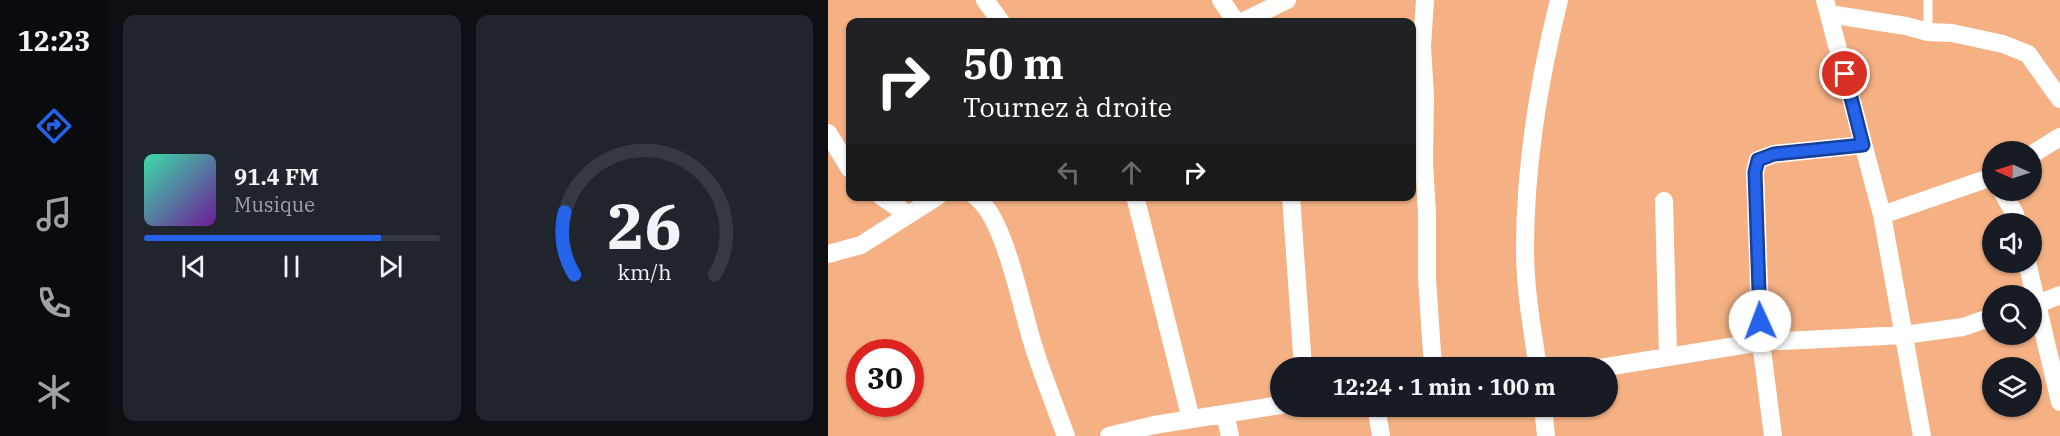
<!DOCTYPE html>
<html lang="fr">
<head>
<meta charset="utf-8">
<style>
	:root { --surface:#171b24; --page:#20242c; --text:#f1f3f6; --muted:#9ea1a6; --line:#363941; --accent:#2563eb }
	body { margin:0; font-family:"IBM Plex Serif",serif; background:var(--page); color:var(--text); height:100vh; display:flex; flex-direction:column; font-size:22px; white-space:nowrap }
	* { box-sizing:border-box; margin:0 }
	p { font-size:20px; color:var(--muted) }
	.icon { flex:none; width:33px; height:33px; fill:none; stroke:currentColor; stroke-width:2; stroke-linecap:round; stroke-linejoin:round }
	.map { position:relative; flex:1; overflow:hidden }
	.details { display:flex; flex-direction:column; gap:15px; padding:15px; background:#0d0f14; width:720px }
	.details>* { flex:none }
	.guide { position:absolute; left:18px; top:18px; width:570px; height:183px; border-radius:12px; box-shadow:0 2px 4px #0004; background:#202124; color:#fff; overflow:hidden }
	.needle { width:39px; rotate:273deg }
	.fabs { position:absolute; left:1154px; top:141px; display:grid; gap:12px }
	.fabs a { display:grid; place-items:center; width:60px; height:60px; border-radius:50%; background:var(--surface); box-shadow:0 2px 4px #0004; font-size:30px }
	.speed { position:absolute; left:18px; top:339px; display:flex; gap:12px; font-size:30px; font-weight:700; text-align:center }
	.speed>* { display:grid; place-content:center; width:78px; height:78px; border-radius:50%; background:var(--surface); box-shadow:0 2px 4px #0004; line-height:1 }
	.speed .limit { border:9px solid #d22; background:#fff; color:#111 }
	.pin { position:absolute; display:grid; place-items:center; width:51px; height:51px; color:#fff; margin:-26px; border:3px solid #fff; border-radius:50%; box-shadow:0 2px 6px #0007 }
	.me { position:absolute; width:66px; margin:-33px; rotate:358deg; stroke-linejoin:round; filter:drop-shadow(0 0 4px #0008) }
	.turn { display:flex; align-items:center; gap:21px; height:126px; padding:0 18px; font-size:27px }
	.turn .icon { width:78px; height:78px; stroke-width:2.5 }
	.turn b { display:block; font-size:42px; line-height:51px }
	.lanes { display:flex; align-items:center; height:57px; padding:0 18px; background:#0003; justify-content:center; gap:30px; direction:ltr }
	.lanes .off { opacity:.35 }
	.details .card { flex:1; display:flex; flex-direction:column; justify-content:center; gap:9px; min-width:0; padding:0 21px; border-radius:12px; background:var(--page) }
	.details .dial { align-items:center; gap:0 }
	.dial svg { height:156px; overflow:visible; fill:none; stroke:var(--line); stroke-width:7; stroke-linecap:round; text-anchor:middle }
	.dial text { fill:var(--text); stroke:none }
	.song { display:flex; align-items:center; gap:18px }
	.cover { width:72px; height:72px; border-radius:9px; background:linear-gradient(135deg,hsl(160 70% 55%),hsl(280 70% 35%)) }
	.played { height:6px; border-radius:3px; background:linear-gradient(90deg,var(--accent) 80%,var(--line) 80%) }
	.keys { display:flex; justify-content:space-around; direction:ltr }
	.details .tiles { flex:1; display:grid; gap:15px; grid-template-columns:repeat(2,1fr) }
	.trip { position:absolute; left:442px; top:357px; width:348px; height:60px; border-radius:30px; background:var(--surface); box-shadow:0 2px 4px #0004; font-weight:700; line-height:60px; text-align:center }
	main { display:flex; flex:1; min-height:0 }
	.tabs { display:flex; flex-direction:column; width:108px; justify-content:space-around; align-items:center; background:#090b0e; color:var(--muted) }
	.tabs .icon { width:42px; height:42px }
	.tabs .current { color:var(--accent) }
	.tabs b { font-size:27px; color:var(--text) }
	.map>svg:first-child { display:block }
</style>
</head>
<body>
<main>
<nav class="tabs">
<b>12:23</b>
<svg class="icon current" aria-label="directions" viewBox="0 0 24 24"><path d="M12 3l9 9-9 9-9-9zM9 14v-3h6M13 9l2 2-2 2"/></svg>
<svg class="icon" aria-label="music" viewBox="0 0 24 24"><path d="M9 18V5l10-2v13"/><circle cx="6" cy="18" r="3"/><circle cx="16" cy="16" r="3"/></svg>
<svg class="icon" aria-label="phone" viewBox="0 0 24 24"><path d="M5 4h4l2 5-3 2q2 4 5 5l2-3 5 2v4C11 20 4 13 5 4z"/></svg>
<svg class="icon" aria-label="climate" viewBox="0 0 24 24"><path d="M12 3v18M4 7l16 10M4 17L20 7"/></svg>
</nav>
<section class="details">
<div class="tiles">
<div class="card">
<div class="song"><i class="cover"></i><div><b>91.4 FM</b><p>Musique</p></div></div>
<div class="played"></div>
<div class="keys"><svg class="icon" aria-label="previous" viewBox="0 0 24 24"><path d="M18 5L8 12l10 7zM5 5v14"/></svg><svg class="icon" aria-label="pause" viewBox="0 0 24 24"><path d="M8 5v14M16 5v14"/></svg><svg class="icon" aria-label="next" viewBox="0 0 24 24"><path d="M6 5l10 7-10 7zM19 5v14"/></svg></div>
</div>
<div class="card dial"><svg viewBox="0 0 100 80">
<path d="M14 69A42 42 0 1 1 86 69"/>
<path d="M14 69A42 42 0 0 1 9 37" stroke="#2563eb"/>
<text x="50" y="56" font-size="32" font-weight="700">26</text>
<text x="50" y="72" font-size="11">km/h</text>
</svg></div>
</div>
</section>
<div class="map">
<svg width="1232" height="436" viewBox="0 0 1232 436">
	<rect width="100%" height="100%" fill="#eeddd2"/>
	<path fill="#f5b184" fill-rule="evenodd" d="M0,0H1232V436H0ZM22,22H584V196H22ZM1164,152H1203V190H1164ZM1164,224H1203V262H1164ZM1164,296H1203V334H1164ZM32,352H82V404H32ZM453,368H780V406H453ZM1164,368H1203V406H1164Z"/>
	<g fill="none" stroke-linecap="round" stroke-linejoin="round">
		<path stroke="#fff" stroke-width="9" d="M1100,0V32"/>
		<path stroke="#fff" stroke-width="18" d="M157,0L173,22
			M393,0L408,22
			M597,0L594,46L597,96L596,162L599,214V279L605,368
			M997,0L1054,215L1094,436
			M1001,14L1078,26L1100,32L1124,33L1175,44L1200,54L1232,99
			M414,22L459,0
			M0,133L22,169
			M1203,155L1232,137
			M1173,190L1187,214L1190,224
			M53,196L81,215
			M147,196C179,219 194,315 208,354C217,381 228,409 238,436
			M307,196L363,419
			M463,196L475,368
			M836,201L840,355
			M1054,215L1164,177
			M0,254L33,245L110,196
			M1199,262L1232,402
			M1203,307L1232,295
			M710,368C704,328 697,289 697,249C697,166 711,80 731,0
			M772,368L933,342L1076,335L1135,327L1164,317
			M548,406L553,436
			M715,406L718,436
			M397,414L402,436
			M281,436L326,425L453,405
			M945,436L933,342L927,172L930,160L946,154L1035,145"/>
	</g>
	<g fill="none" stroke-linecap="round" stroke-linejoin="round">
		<g stroke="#184099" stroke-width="15">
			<path id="route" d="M932,321L927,172L930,160L946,154L1035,145L1017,74"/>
		</g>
		<use href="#route" stroke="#2563eb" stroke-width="10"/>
	</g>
</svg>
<div class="fabs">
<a><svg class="needle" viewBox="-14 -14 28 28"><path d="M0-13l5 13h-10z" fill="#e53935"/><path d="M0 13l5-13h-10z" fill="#9ea1a6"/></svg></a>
<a><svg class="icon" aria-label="sound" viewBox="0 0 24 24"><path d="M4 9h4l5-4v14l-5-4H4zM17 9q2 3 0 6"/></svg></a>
<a><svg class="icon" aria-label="search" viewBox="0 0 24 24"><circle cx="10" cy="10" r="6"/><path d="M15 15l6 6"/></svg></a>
<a><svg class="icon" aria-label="layers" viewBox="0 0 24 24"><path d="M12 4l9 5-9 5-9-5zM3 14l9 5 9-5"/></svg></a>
</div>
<div class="speed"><div class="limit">30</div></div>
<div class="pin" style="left:1017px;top:74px;background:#d93025"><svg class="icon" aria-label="arrive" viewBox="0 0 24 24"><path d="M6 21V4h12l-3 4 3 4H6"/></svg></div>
<svg class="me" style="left:932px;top:321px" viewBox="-20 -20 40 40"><circle r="19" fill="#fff"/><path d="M0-13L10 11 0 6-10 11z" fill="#2563eb"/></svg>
<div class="trip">12:24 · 1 min · 100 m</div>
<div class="guide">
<div class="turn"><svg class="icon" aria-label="right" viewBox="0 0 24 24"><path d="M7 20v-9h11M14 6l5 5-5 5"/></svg><div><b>50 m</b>Tournez à droite</div></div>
<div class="lanes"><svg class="icon off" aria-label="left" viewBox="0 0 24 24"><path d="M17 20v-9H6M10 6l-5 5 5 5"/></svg><svg class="icon off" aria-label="ahead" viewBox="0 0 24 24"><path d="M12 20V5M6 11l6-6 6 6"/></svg><svg class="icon" aria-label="right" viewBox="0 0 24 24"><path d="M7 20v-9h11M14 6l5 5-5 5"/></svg></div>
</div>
</div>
</main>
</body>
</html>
